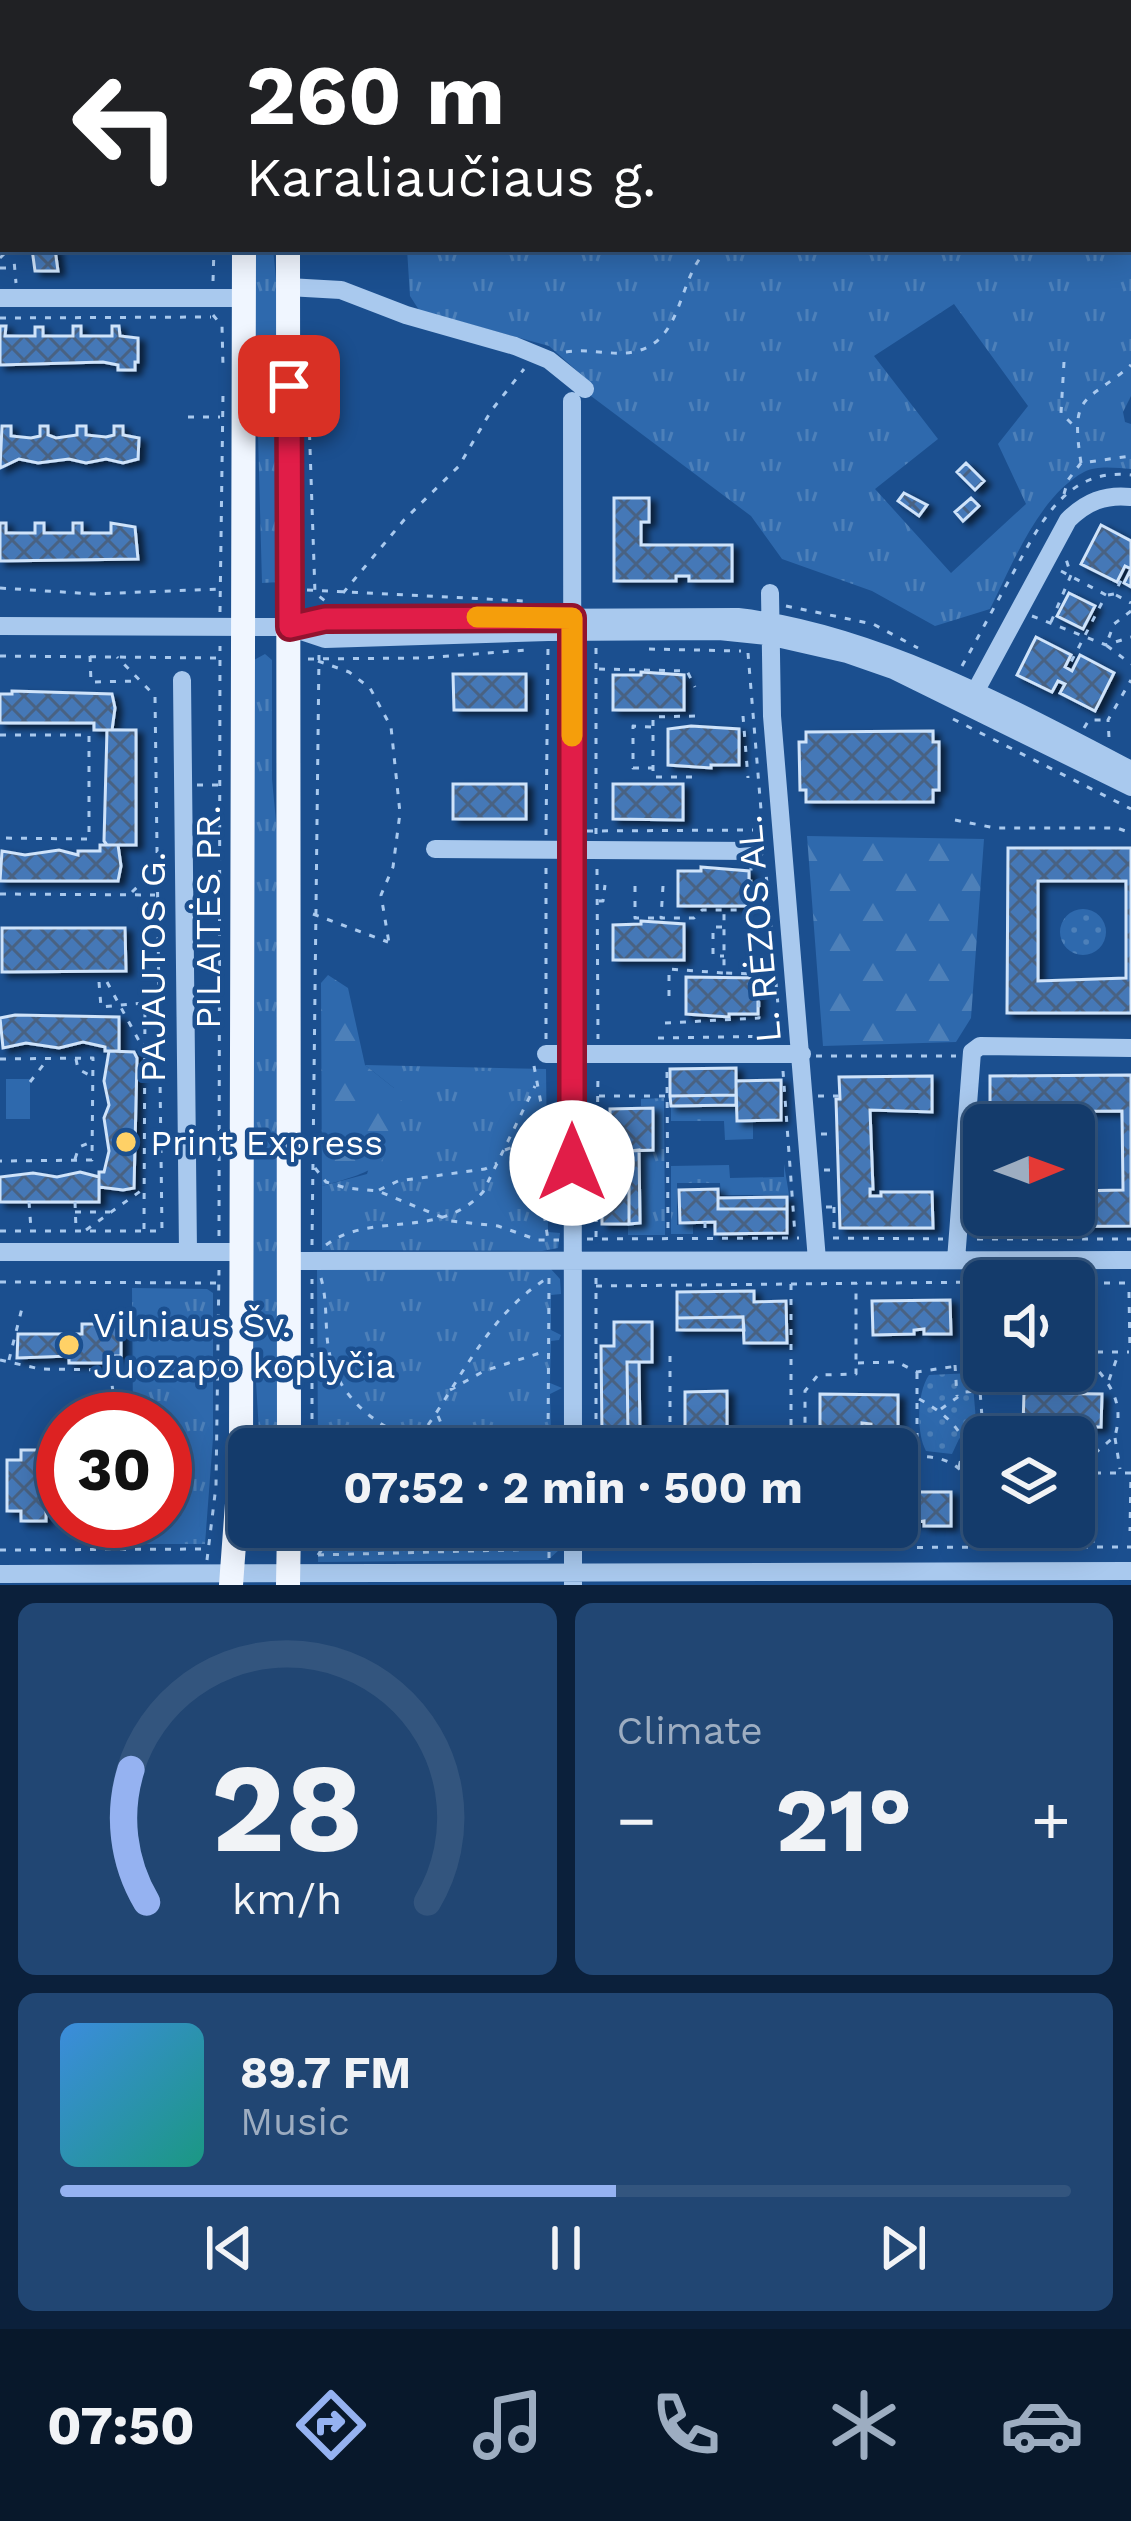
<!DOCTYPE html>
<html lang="en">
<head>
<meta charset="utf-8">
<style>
	:root { --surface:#143b6b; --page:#214673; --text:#f1f3f6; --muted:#9dadc1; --line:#33557e; --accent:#95b2f1 }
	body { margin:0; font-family:"Work Sans",sans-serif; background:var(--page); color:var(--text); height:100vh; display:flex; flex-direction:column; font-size:45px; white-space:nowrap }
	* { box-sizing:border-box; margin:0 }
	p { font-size:39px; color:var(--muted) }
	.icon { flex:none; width:66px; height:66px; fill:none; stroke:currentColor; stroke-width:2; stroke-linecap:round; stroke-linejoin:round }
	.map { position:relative; height:1585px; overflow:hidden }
	.drawer { display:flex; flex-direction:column; gap:18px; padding:18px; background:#0b203b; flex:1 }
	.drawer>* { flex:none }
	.guide { position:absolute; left:0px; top:0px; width:1131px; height:252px; box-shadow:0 6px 30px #0003,0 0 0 3px var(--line); background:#202124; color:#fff; overflow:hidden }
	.needle { width:78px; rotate:89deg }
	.controls { position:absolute; left:963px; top:1104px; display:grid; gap:24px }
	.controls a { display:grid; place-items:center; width:132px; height:132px; border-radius:18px; background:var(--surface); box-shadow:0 6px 30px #0003,0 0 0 3px var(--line); font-size:60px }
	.speed { position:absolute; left:36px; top:1392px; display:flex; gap:24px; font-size:60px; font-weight:700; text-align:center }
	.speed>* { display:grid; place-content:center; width:156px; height:156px; border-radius:50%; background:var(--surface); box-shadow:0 6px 30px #0003,0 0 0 3px var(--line); line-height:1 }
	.speed .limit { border:18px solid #d22; background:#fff; color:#111 }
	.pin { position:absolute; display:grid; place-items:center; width:102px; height:102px; color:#fff; margin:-51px; border-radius:24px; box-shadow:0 6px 18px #0006 }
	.me { position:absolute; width:132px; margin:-66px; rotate:0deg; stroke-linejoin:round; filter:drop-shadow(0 0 9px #0008) }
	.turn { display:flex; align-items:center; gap:42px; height:252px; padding:0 48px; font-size:54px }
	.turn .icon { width:156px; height:156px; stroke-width:2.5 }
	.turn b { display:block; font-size:84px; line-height:102px }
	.big { font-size:90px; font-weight:700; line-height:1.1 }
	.drawer .tile { flex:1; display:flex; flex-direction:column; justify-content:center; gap:18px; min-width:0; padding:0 42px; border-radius:18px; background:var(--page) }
	.drawer .dial { align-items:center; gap:0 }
	.dial svg { height:312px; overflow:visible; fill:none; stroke:var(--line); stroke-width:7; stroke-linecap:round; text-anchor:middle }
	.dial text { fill:var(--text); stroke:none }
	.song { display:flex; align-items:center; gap:36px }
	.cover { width:144px; height:144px; border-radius:18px; background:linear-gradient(135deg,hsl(210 70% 55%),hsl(170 70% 35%)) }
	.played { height:12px; border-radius:6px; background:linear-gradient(90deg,var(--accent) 55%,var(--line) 55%) }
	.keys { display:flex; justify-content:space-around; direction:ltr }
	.heat { display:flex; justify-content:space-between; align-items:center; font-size:66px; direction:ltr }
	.drawer .tiles { flex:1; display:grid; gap:18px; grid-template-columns:1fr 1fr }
	.tile:last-child { grid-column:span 2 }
	.trip { position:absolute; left:228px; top:1428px; width:690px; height:120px; border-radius:18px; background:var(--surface); box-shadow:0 6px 30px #0003,0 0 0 3px var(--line); font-weight:700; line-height:120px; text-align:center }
	.tab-bar { display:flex; height:192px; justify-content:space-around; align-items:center; background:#08182b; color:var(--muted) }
	.tab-bar .icon { width:84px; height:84px }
	.tab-bar .active { color:var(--accent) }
	.tab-bar b { font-size:54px; color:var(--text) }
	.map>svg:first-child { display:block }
</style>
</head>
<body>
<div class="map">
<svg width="1131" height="1585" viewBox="0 0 1131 1585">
	<defs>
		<pattern id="grass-tufts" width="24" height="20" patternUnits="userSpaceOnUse" patternTransform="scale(3)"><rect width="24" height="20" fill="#2e69ad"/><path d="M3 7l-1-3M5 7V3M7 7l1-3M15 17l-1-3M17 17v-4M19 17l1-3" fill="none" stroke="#4d80b9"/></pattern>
		<pattern id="forest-firs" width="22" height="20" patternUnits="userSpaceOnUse" patternTransform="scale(3)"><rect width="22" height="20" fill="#2e69ad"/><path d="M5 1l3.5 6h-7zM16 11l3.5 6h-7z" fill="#4d80b9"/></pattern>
		<pattern id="park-dots" width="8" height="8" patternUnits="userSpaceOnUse" patternTransform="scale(3)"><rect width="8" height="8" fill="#2e69ad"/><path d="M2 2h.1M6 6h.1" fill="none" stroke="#4d80b9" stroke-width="1.8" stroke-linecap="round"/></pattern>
		<pattern id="building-cross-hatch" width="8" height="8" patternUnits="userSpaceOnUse" patternTransform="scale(3)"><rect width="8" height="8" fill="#4478b7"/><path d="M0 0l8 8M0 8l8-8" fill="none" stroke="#486282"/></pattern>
		<filter id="shadow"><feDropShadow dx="6" dy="4" stdDeviation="3" flood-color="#0009"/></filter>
	</defs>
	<rect width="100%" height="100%" fill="#1b4f8f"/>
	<path fill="url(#grass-tufts)" fill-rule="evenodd" d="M523,0H1131V396L1123,412L1125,422L1131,424V469C1117,468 1097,465 1084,472C1039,496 1012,565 990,609L935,626L872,591L782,559L751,516L591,396L594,386L549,346L419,310L410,296L407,249H1128V3H523ZM954,304L1028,406L998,444L1026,504L951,573L875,489L938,439L874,356Z
		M253,249H273L280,319V582L262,583Z
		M265,654L272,660V779L279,853L280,1449H260L252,1314L254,660Z
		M365,1065L546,1069L548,1232L560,1233L558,1248L542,1251L322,1250V1186L367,1174L394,1088Z
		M664,1098L665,1235H628V1225L641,1224V1152L655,1151V1106H641V1099Z
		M735,1106L736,1122H753V1139L725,1140L724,1121H671V1107Z
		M784,1164L789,1195H721L720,1183H677V1225H693V1234H671V1166L729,1165L730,1178L784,1177Z
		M317,1268H550L560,1279L561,1294L551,1295V1330L561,1335L559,1340L551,1341L550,1383L562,1388L550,1394L551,1435L560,1436V1443L551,1444V1449H318Z
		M132,1288L207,1289L213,1293V1438L205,1544H134V1521H165V1419H133Z
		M318,1527H552V1538H561L560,1549L548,1560L318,1562Z"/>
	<path fill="url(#forest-firs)" d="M807,836L984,839L971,1018L956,1042L823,1046Z
		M328,975L348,988L365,1065L394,1088L404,1105C391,1166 380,1170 322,1186L321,983Z"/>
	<path fill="url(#park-dots)" d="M1060 932a23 23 0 1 1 46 0a23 23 0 1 1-46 0Z
		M972,1373L976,1421L959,1439L952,1454L926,1451C916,1433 917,1392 929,1375Z"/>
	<path fill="#2e69ad" d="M6,1079H30V1119H6Z"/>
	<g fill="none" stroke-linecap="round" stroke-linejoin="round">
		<path stroke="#9cc4f0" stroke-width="4.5" d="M853,0V3
			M1128,156L1131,160"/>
	</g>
	<path fill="url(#building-cross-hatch)" stroke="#cfe3fa" stroke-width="3" fill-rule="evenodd" filter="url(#shadow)" d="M32,249H55L58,271H35Z
		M0,326H6L5,336H35V327H43V336H73V326H81V336H112V326H119L120,336L138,338V362H135V370H118V365L103,362L0,365Z
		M2,426H11V436L31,438L40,436V426H48V435L56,438L77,435V426H86V435L106,437L114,435V426H123V435L139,438L138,459L123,463L106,459L86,463L69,459L38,463L19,459L0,468Z
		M966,463L984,481L975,490L957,472Z
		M904,493L927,505L919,516L898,501Z
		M614,498H649V522H641V545H732V581H689V576H676V581H614Z
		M971,498L979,506L963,521L955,512Z
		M0,523H6V533H35V523H44V533H73V523H82V533H111V523L135,527L138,559L0,561Z
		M1101,525L1131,541V587L1124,583L1131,569L1125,566L1117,582L1081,564Z
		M1069,593L1095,606L1083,629L1057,616Z
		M1036,637L1071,655L1065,667L1072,671L1080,655L1114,673L1095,711L1060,693L1065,684L1058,681L1052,692L1017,675Z
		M641,672L684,675V710H613V675H641Z
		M453,674H526V710H454Z
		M12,691L112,694L115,708L112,730H94V723H0V694H12Z
		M691,726L739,729V765H711V768L668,765V729Z
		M107,730H136V845H107L104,841Z
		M933,731V742H939V790H933V802H806V790H800L799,742H806V732Z
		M453,784H526V819H453Z
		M613,784H683V820L613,819Z
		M100,845H118L121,866L118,881H0L2,851L25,855L59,850L78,855V851H100Z
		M1008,848H1131V1013H1007ZM1038,881H1126V978L1038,981Z
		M701,867L749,871V906H678V871H701Z
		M641,921L684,924V960H613V925L641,924Z
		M2,928H125L126,971L2,972Z
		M686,977L758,978V1014H729V1017L686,1014Z
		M15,1015L119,1017V1051H105V1047L83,1042L59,1048L26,1043L3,1048L0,1018Z
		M109,1051L134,1052L137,1058L134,1188L123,1190L99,1187V1172H104L109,1151L104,1118L109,1105L104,1081Z
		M736,1068V1095L670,1096V1069Z
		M1131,1075V1226L991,1227V1215H1074V1191L1123,1190L1122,1111L990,1112V1076Z
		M932,1076V1112L870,1110L873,1189H870V1196H881V1192H932L933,1228H840L836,1099H840L839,1077Z
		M781,1080V1120L737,1121L736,1081Z
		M736,1095V1105L671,1106L670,1096Z
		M653,1108V1150L629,1151V1224H602L601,1131H610V1109Z
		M639,1150L640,1223L629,1224V1151Z
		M80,1172L99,1177V1202H0V1177L33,1173L57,1177Z
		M718,1189V1209H787V1233L715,1234V1222L680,1223L679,1190Z
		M787,1197V1209H718V1198Z
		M754,1291V1302L786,1301L787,1343H744L743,1317L677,1318V1292Z
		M950,1300L951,1334H924V1329L914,1330V1334L873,1335L872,1301Z
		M743,1317L744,1330H677V1318Z
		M614,1322H652V1362H627L628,1435H602L601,1346H614Z
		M82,1324H121V1356H109V1363H69V1356L17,1358L18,1334H82Z
		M627,1362H639L640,1435H628Z
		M727,1391V1432H685V1392Z
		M1024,1393L1102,1394L1101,1427H1075V1422H1065V1427L1023,1426Z
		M820,1394L898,1395V1429L871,1428V1424L862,1423V1428H820Z
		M21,1450H46V1460H63V1511H46V1521H21V1511H7V1460H21Z
		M897,1492H951V1526H924V1521L897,1525Z
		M636,1527H719V1538H636Z"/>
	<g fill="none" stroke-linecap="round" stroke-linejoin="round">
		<path stroke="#a9c9ee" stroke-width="3" stroke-dasharray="6 9" stroke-linecap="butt" d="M5,0L6,3
			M214,0V3
			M769,0L778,3
			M307,3V0
			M0,8L3,9
			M1128,47H1131
			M0,62L3,44
			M0,67L3,91
			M0,159L3,165
			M3,173V204
			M13,249L16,283
			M0,258L9,249
			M0,268H14
			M213,281L214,249
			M213,315L222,326L223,366
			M0,318L211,317
			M566,352C588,348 612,356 633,352C685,342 676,279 708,249
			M1064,362L1061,413L1074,426
			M188,417H220
			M309,419L315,593L325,601
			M1081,463C1070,391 1085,405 1131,365
			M1064,494L1068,480L1081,463L1131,456
			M1061,571L1106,595L1070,664
			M0,588L93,594L220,589
			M307,590L525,601
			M343,593L404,520L459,466L491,411L524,369
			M1108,595L1114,594L1125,573
			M1116,595L1131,603
			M786,606L873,624L918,648
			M1131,611L1114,624L1106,645L1131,664
			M220,612L223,394
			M1032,616L1106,645L1131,637
			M1051,622L1071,575L1066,559
			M596,648V835
			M649,649L741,651
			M748,653L763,834
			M0,656L220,658
			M90,656L91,682L139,681
			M308,659L424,658L526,650
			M318,661L349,672L370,688L391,727L400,813L393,867L381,895L389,943
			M962,666C979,636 995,605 1012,575C1039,526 1065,467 1131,475
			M599,669L687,671L695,687
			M695,716L653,717V777H692L698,781
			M743,716L748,778
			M953,719L1131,809
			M651,727L633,726V768H653
			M1084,728L1089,720H1106
			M0,735H89V839L0,838
			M1109,737L1108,720L1131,680
			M197,785H218
			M955,820L995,828H1117L1131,833
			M587,831L753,830
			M546,835L548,646
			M765,862L781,1038
			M597,869L598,1039
			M635,886V918H660
			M663,886L661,918H694L702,910H751V865
			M132,892L156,869
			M0,894L155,895
			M599,901H603L605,885
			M313,914L388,942
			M722,927H713V956H724
			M99,982L101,1007L143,1003
			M107,982L144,1050
			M669,996V969L724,973V912
			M665,1023L759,1018V974L724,973
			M658,1038L779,1036
			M546,1039V868
			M816,1056H956
			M0,1059L93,1058L92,1160L0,1161
			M76,1059L78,1069L91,1076
			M534,1066L543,1114L541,1193L548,1240
			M783,1071L795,1235
			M667,1072L668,1236
			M30,1082L47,1060
			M599,1096H668
			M818,1096H840
			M821,1134H836
			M505,1150L541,1137
			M75,1159L79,1147L91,1142
			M315,1168L326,1182L346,1188L378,1191L451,1221L498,1226L538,1240H559
			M824,1170H837
			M379,1190L398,1181L485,1169L497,1163
			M29,1202L31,1229
			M75,1202L76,1229
			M826,1207H840
			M834,1207V1236
			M75,1212H110
			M705,1222V1236
			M144,1229L145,1002H161
			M86,1230L142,1190
			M0,1231H162L155,696L117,657
			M219,1236L220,646
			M596,1237L598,1073
			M833,1238L943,1239
			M587,1239L799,1238
			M977,1239H1131
			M312,1245L319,655
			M326,1245C373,1210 438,1241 483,1192L535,1086
			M321,1278C329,1306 323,1336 332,1363C346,1410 402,1446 450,1444L451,1449
			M0,1282L217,1283
			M1074,1283H1131
			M791,1284V1449
			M596,1286L984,1282
			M1129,1292L1130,1352
			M1097,1352H1129
			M670,1356V1449
			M0,1360L40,1369L117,1370
			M9,1360L23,1304
			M1092,1360L1095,1284
			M1074,1362H1091C1112,1386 1124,1404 1115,1436L1093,1455V1545
			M858,1363L897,1362L917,1372L984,1362
			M972,1363L973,1284
			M978,1364L982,1417L994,1437
			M955,1365L957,1396
			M110,1371L117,1419
			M1060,1371V1393
			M917,1373V1454
			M1109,1380L1118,1355
			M450,1390L484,1371L546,1351
			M919,1399C939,1410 954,1421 965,1442
			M941,1409L965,1392L980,1391
			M438,1416L450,1444L497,1449L521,1442L546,1443
			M1068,1437V1422
			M1115,1438L1120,1469
			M312,1449V1279
			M410,1449C456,1393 482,1319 546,1279
			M548,1449L549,1278
			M596,1449V1277
			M817,1449L805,1432V1391L818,1375L856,1374V1283
			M897,1456C928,1456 956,1454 971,1485L972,1547
			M1074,1456L1089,1461
			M959,1467L965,1442L984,1427
			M1095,1473H1131L1130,1531
			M973,1485L984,1478
			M140,1521L152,1546
			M312,1527V1555
			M526,1527L547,1547
			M548,1527L549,1547
			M596,1527V1547
			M790,1546L791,1527
			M587,1548L1131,1547
			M0,1550L208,1549
			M318,1555L547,1549
			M318,1555L337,1527
			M549,1558V1548H559
			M207,1560L216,1486L219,1270"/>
		<path stroke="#a9c9ee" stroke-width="18" d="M288,287L341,290L406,315L515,346L549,360L585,389
			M0,298H243
			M572,401L573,1449
			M770,593L772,716L817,1260
			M0,626L289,627L325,619L738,617C874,633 1011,707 1131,770
			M289,627L325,639L548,632L719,631L768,636L847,654L893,670L1131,787
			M182,680L188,1252
			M974,694L1068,520C1086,502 1105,494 1131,497
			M435,849L755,851
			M546,1054H802
			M0,1252H242
			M956,1260L972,1052L980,1046L1131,1048
			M290,1261L1131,1260
			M573,1527V1585
			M0,1574L1131,1571"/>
		<path stroke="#f0f6ff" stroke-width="24" d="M276,0L279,3
			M247,3L248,0
			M288,249L289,1449
			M231,1585L241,1450L244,249
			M288,1585L289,1527"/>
	</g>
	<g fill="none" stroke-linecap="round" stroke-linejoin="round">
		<g stroke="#92132f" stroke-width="30">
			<path id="route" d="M289,386L290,627L325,619L572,618V1163"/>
		</g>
		<use href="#route" stroke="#e11d48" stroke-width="21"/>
		<path stroke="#f59e0b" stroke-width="21" d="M477,617L572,618V736"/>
	</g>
	<g fill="#ffd166" stroke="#1b4f8f" stroke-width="4.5">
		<circle cx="126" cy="1142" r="12"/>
		<circle cx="69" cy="1345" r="12"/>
	</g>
	<g text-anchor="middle" stroke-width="9" stroke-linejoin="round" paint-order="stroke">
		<g font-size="36" fill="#fff" stroke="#1b4f8f">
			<text transform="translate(207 917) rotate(-90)" y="13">PILAITĖS PR.</text>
			<text transform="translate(758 929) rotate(-95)" y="13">L. RĖZOS AL.</text>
			<text transform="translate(152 967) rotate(-90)" y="13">PAJAUTOS G.</text>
		</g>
		<g font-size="36" fill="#fff" stroke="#1b4f8f" text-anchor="start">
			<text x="150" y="1155">Print Express</text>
			<text x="93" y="1337">Vilniaus Šv.<tspan x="93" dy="41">Juozapo koplyčia</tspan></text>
		</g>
	</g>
</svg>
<div class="controls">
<a><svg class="needle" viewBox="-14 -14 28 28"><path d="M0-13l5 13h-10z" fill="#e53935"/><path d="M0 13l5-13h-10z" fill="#9dadc1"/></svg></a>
<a><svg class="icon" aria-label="sound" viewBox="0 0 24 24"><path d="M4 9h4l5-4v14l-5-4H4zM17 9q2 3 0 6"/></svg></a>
<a><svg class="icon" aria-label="layers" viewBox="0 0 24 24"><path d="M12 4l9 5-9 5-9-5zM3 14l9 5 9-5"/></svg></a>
</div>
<div class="speed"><div class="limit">30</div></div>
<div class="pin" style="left:289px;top:386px;background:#d93025"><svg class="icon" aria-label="arrive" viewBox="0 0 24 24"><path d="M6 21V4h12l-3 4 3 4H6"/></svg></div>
<svg class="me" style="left:572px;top:1163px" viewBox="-20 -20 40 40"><circle r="19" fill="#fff"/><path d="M0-13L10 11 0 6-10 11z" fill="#e11d48"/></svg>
<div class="trip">07:52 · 2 min · 500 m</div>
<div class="guide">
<div class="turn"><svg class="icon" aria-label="left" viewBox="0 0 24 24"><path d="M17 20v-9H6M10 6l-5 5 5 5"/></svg><div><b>260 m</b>Karaliaučiaus g.</div></div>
</div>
</div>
<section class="drawer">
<div class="tiles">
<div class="tile dial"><svg viewBox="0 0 100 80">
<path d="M14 69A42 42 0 1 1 86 69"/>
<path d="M14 69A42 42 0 0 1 10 35" stroke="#95b2f1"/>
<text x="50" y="56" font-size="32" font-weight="700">28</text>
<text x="50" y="72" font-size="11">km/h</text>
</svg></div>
<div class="tile"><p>Climate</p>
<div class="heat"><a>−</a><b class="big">21°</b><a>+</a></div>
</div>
<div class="tile">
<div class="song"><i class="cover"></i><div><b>89.7 FM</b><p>Music</p></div></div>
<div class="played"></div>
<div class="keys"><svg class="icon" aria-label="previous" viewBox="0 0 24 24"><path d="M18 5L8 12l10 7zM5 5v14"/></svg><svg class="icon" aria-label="pause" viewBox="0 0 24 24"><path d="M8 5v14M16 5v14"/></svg><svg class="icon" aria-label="next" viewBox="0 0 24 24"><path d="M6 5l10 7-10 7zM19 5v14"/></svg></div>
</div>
</div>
</section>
<nav class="tab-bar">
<b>07:50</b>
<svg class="icon active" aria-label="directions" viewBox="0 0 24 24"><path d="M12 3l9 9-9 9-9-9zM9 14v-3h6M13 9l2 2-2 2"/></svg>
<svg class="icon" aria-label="music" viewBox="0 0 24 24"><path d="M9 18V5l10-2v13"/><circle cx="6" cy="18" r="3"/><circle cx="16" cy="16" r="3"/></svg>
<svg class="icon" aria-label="phone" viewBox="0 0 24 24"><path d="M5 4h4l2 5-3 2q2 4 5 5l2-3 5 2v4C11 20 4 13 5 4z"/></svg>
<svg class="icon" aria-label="climate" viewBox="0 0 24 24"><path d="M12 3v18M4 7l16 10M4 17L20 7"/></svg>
<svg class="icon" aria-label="car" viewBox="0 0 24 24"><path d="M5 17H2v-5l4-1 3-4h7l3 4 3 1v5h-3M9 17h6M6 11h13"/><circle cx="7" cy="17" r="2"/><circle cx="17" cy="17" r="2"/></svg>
</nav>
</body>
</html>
